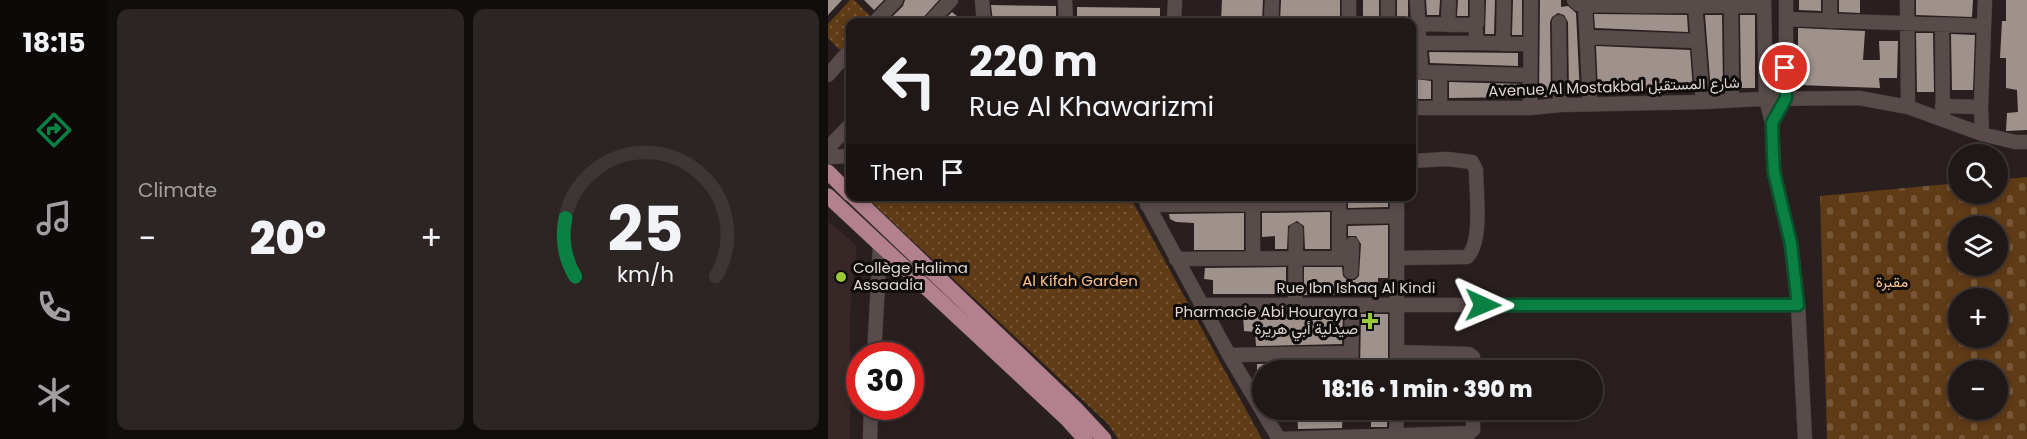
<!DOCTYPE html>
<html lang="en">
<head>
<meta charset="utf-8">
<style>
	:root { --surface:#201717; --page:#2d2424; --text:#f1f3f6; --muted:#a29fa1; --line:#3d3636; --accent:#0b8043 }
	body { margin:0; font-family:Poppins,Vazirmatn,sans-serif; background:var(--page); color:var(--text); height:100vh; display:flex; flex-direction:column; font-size:22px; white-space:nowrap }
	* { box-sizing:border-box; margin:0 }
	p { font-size:20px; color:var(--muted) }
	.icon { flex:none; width:33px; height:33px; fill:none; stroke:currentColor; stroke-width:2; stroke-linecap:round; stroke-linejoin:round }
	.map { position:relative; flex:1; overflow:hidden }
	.details { display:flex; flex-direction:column; gap:9px; padding:9px; background:#120d0d; width:720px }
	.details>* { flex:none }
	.top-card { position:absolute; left:18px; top:18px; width:570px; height:183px; border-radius:12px; box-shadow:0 3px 9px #0003,0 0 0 2px var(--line); background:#201717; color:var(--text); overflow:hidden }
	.fabs { position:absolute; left:1120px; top:144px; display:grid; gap:12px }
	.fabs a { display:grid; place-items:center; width:60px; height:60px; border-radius:50%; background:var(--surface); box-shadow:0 3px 9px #0003,0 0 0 2px var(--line); font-size:30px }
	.speed { position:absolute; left:18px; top:342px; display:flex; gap:12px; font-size:30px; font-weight:700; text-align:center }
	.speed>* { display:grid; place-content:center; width:78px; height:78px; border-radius:50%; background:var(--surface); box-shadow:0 3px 9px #0003,0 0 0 2px var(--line); line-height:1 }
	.speed .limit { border:9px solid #d22; background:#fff; color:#111 }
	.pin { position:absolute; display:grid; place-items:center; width:51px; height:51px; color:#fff; margin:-26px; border:3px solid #fff; border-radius:50%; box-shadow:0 2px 6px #0007 }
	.me { position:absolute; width:66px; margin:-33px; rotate:91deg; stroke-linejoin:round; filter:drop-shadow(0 0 4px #0008) }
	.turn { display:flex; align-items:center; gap:21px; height:126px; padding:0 24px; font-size:27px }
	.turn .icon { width:78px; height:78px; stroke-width:2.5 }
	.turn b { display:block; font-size:42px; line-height:51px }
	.then { display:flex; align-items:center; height:57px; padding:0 24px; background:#0003; gap:12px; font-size:22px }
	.big { font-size:45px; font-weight:800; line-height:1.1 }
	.details .card { flex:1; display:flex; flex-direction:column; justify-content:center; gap:9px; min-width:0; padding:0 21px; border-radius:12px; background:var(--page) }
	.details .dial { align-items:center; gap:0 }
	.dial svg { height:156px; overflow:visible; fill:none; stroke:var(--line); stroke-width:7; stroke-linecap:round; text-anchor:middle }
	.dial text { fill:var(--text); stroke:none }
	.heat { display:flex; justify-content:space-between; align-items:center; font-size:33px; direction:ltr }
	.details .tiles { flex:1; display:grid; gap:9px; grid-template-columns:repeat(2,1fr) }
	.trip { position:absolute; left:424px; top:360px; width:351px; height:60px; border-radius:30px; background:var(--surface); box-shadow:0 3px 9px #0003,0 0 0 2px var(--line); font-weight:800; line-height:60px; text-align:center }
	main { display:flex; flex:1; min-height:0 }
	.tabs { display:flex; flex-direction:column; width:108px; justify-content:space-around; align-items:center; background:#0d0909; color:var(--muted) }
	.tabs .icon { width:42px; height:42px }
	.tabs .on { color:var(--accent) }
	.tabs b { font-size:27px; color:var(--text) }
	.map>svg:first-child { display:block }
</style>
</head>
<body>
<main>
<nav class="tabs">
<b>18:15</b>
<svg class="icon on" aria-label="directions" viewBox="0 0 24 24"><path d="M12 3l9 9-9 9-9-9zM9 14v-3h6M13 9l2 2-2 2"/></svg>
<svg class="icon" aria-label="music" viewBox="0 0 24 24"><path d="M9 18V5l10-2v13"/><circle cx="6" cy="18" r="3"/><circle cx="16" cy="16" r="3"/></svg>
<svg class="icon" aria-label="phone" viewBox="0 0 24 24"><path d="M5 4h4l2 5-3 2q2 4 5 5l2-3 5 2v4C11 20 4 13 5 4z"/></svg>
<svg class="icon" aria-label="climate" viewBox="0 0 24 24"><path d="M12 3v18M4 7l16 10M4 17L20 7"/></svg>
</nav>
<section class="details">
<div class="tiles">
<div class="card"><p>Climate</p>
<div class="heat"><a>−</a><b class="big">20°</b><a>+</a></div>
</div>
<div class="card dial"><svg viewBox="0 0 100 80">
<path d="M14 69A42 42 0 1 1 86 69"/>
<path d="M14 69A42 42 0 0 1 9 39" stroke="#0b8043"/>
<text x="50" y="56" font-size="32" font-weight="700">25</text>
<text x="50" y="72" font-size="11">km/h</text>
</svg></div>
</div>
</section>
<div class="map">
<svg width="1199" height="439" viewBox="0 0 1199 439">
	<defs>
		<pattern id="cemetery-stones" width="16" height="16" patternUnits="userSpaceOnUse" patternTransform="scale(1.5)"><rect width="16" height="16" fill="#5f3b16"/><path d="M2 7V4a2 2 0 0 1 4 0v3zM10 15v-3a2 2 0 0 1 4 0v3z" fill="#765737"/></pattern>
		<pattern id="park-dots" width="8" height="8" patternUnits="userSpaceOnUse" patternTransform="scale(1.5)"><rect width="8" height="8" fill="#5f3b16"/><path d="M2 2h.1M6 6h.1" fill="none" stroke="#765737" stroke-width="1.8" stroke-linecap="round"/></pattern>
	</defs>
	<rect width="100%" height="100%" fill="#2a1f1f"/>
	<path fill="#372726" d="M0,221L29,246L22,310V439H0Z"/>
	<path fill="url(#cemetery-stones)" fill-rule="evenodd" d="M1199,177V439H999L992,196L1131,183V194H1170V180ZM1131,226H1170V266H1131ZM1131,298H1170V338H1131ZM1131,370H1170V410H1131Z"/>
	<path fill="url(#park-dots)" d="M22,0H26L44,18L40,22H22V41L13,51L0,38V24Z
		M38,197H302L434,439H290L281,425Z"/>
	<path fill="#9f928d" d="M0,0H14L0,15Z
		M36,0H56L46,10Z
		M77,0H111L91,22H59L75,6Z
		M394,0H435L434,22H393Z
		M453,0H512V22H452Z
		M535,0H551V22H535Z
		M569,0H580V22H569Z
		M598,0H612L611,15H599Z
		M630,0H640V16H629Z
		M658,0H667L666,34H657Z
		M685,0H694V35H684Z
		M712,0H733V7L740,6L748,13L752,94H741L740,22L736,15L730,13L724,17L722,22L723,97H711Z
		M971,0H993V11L971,10Z
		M1011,0H1032V13L1011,12Z
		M1088,0H1145L1144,17L1088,15Z
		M1178,0H1199V130L1178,131L1179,113L1190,112L1189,90L1178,88V58H1172L1174,21H1178Z
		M163,5L228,6V22H165Z
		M249,7L332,8V22H249Z
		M124,12L136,22H114Z
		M766,14L859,15L860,32L767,28Z
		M877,15H894L895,92H883Z
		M912,15H927V88H913Z
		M970,28L1037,31L1035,60H1052L1051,41H1070L1069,78H1051L1052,88L970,85Z
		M1088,33H1105L1106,92H1089Z
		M1123,34L1147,35L1145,90H1124Z
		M768,46L862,50L865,90L770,92Z
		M601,52L690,53V66L602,63Z
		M584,63V73L588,79L603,81V99H584Z
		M621,82L693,84V97L621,98Z
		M520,196H560V207L520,208Z
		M502,212V249H477L476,226L469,221L460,226L459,249H447V236L434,237V213Z
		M416,213V250H366V223L348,222L342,219L341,214Z
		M560,225V278H550V295H476V267H514L515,276L519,280H527L531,276L533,244L528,236H520V226Z
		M458,267V294H385V280L376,279L377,268Z
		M415,314H515L514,344L428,346L427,332L416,331Z
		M533,314H560V370H532Z
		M514,362V370H429V364Z
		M469,410H515L514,428L470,429Z
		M543,410H559V427H543Z"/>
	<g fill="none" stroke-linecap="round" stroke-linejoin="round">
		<g stroke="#433a3a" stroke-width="15">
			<path id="minor" d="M154,0L156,22
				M237,0L238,22
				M589,0L593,72L702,75
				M649,0V23L647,25L649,43L702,44
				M746,0L750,4L807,6H936
				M936,0L938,99L944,123L946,172L963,245L970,305L977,439
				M1079,0L1080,107
				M757,4L762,104
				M867,5L875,102
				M903,5L904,100
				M958,19L1156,26
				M1002,21V0
				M47,22L68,0
				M102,22L123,0
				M346,22L347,0
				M443,22L444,0
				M521,22V0
				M560,22V0
				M731,22L732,105
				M589,24L647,25
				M620,25L621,0
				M1114,26L1115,118
				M759,37L870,41
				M590,43H649
				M675,44L676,0
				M0,75L22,50
				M1114,106L1153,107
				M584,108H702L732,105L875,102L932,99L1031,98L1080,107L1154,134L1187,142H1199
				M612,108V74
				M702,108L703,0
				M944,123L958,98V0
				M1154,134L1153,107L1157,0
				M0,148L22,125
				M0,157L22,156
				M315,196L401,355L451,439
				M319,205L511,203
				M511,217L569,216
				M425,258V197
				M511,258V196
				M569,258L639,257C655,243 648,191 648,170L644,162L619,159L584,161
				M348,259L523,258
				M523,272L524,244
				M467,304L468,230
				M374,305H970
				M569,352L641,354L645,357V370
				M401,355L523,353
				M46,356L52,246
				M523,370L524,305
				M569,370V196
				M42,439L43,406
				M451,439L641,433L645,430V410
				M568,439L569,410"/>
		</g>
		<g stroke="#433a3a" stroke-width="16">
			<path id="major" d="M0,172L22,194
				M0,196L239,419L257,439
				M25,196L249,410L276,439"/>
		</g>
		<use href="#minor" stroke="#584c4b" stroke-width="14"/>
		<use href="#major" stroke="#b2818d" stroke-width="15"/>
	</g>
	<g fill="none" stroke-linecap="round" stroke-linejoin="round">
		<g stroke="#07532c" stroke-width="15">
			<path id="route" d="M655,305H970L963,244L946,172L945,155L944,123L958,98L957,68"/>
		</g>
		<use href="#route" stroke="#0b8043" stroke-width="10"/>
	</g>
	<g fill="#98cb37" stroke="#0f0b0a" stroke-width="2">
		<circle cx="13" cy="277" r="6"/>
		<path d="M539 312h6v6h6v6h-6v6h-6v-6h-6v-6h6z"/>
	</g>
	<g text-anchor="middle" stroke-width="6" stroke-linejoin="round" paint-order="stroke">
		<g font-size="15" fill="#ded6d5" stroke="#0f0b0a">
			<text transform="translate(786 87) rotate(-2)" y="5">Avenue Al Mostakbal شارع المستقبل</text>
			<text x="528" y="293">Rue Ibn Ishaq Al Kindi</text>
		</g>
		<g font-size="15" fill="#ded6d5" stroke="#0f0b0a" text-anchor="start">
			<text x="25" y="273">Collège Halima<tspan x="25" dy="17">Assaadia</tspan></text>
			<text x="530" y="317" text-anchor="end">Pharmacie Abi Hourayra<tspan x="530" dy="17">صيدلية أبي هريرة</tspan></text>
		</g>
		<g font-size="15" fill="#fcc18a" stroke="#0f0b0a">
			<text x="252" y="286">Al Kifah Garden</text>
			<text x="1064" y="287">مقبرة</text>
		</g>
	</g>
</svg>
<div class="fabs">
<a><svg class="icon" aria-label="search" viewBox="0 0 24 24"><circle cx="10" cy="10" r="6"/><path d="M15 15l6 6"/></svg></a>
<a><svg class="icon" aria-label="layers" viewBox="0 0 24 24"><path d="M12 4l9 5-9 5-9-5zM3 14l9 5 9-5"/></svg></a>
<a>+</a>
<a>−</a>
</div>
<div class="speed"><div class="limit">30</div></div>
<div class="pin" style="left:957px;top:68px;background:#d93025"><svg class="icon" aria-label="arrive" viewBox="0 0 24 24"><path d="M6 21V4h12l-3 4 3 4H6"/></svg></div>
<svg class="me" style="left:655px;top:305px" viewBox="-20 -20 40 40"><path d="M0-17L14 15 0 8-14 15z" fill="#0b8043" stroke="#fff" stroke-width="4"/></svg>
<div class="trip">18:16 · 1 min · 390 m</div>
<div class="top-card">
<div class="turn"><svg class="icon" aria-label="left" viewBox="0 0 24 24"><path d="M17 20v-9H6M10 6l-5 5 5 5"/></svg><div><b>220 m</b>Rue Al Khawarizmi</div></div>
<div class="then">Then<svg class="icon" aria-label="arrive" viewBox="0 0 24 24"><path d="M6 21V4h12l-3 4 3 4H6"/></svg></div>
</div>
</div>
</main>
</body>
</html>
